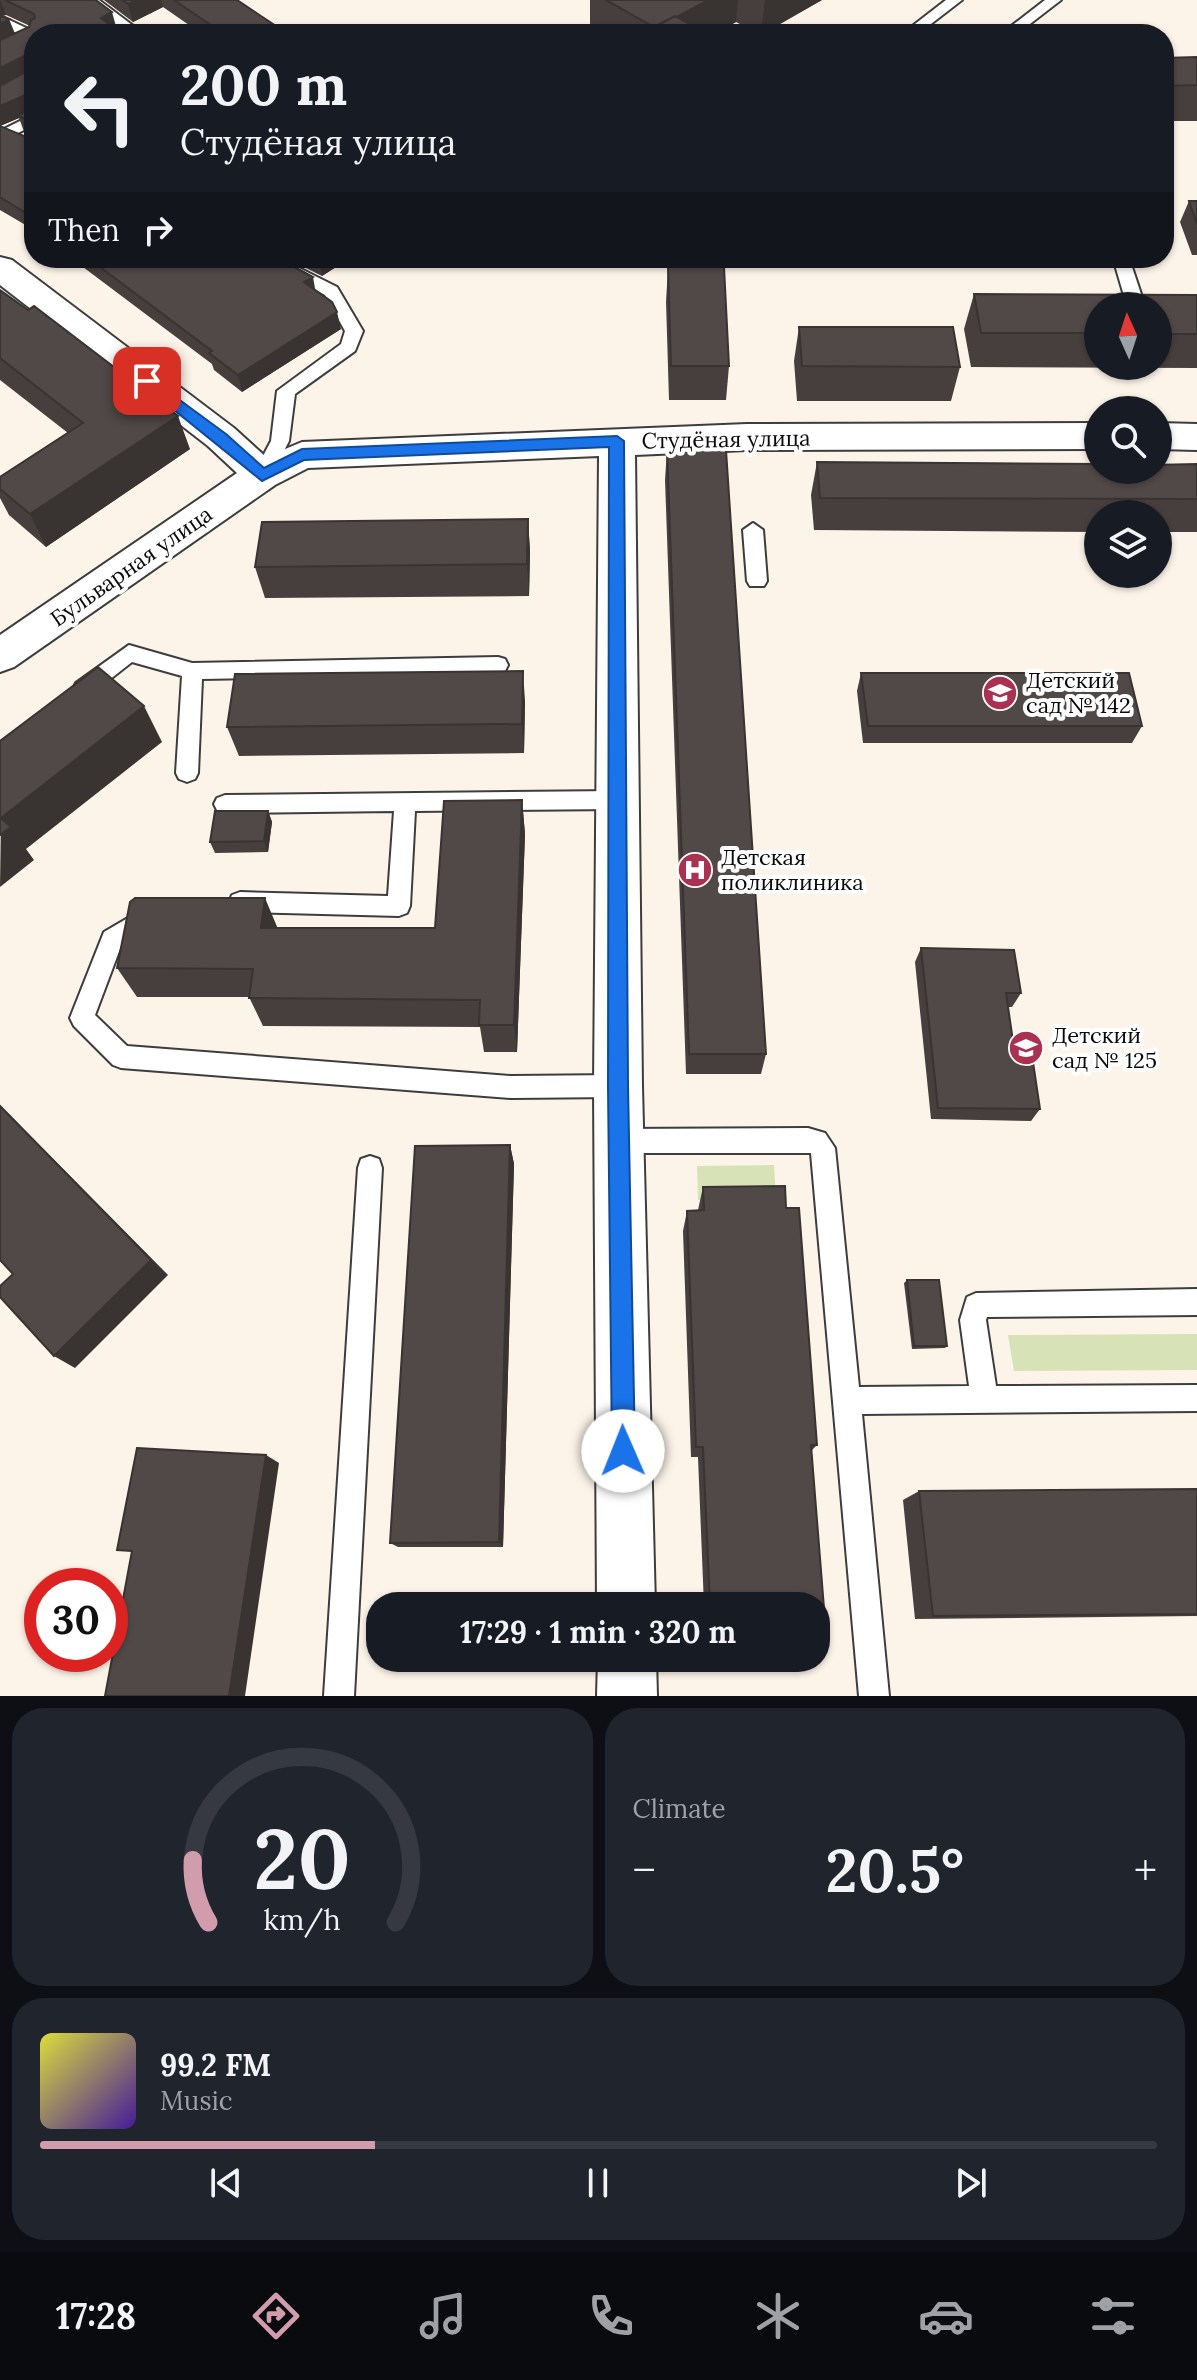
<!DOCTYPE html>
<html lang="en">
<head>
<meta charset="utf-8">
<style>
	:root { --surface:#171b24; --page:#20242c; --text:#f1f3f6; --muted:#9ea1a6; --line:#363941; --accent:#d19cac }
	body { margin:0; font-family:Lora,serif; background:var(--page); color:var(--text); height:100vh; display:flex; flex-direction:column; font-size:30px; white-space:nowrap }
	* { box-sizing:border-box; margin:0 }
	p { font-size:26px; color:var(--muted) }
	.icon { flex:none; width:44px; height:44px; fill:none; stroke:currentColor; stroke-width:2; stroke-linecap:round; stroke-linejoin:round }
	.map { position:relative; height:1696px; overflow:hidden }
	.panel { display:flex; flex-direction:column; gap:12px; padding:12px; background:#0d0f14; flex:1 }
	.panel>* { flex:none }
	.banner { position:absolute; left:24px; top:24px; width:1150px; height:244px; border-radius:32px; box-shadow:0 2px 6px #0004; background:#171b24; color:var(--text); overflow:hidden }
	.needle { width:52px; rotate:357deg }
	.buttons { position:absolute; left:1084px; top:292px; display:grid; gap:16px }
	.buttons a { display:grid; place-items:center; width:88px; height:88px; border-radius:50%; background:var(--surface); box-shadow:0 2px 6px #0004; font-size:40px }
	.speed { position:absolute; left:24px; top:1568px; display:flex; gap:16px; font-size:40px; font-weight:700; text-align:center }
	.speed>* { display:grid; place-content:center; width:104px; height:104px; border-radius:50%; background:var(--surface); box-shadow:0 2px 6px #0004; line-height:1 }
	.speed .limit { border:12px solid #d22; background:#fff; color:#111 }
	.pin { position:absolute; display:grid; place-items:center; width:68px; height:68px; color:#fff; margin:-34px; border-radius:16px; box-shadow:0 4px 12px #0006 }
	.me { position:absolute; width:88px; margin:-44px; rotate:359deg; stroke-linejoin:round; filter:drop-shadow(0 0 6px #0008) }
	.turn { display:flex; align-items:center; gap:28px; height:168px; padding:0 24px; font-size:36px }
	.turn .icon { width:104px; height:104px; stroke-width:2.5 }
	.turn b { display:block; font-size:56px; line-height:68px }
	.then { display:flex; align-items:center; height:76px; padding:0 24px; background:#0003; gap:16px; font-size:30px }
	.big { font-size:60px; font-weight:700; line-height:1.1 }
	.panel .widget { flex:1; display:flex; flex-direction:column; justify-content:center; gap:12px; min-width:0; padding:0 28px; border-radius:32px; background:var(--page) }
	.panel .dial { align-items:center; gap:0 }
	.dial svg { height:208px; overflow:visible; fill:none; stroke:var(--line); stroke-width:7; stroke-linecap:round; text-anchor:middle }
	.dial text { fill:var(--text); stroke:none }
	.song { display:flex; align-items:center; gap:24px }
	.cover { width:96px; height:96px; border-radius:12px; background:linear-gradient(135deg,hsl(60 70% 55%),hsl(260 70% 35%)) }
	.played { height:8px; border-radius:4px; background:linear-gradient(90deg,var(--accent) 30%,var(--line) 30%) }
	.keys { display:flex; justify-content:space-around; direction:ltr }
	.heat { display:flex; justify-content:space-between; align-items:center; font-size:44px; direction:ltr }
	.panel .tiles { flex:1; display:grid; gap:12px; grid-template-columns:1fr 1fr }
	.widget:last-child { grid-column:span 2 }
	.trip { position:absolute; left:366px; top:1592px; width:464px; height:80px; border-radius:32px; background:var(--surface); box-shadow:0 2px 6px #0004; font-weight:700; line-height:80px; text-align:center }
	.dock { display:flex; height:128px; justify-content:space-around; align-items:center; background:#090b0e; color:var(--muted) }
	.dock .icon { width:56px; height:56px }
	.dock .selected { color:var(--accent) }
	.dock b { font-size:36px; color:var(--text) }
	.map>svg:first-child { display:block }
</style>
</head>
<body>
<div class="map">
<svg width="1197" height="1696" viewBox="0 0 1197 1696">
	<rect width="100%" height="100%" fill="#fdf4e9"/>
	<path fill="#d7e2b7" d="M774,1165L776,1200H698L697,1166Z
		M1197,1334V1370L1014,1371L1008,1335Z"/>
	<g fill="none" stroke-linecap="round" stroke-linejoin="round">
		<g stroke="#3d3d3d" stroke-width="4">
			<path id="lane" d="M83,0H99L144,34H128Z
				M946,0H962L918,34H902Z
				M1045,0H1061L1017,34H1001Z
				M5,18L39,34H34V42L0,59V49L22,36L5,28L0,29V19Z
				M34,114V125L0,142V131Z
				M257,258H279L337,287L363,331L355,351L295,394L289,441L269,480L262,482L253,475L271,441L277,391L341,344L345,331L325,295Z
				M1113,258H1129L1145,306H1127Z
				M753,523L763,530L767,581L764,586H750L747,581L743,530Z
				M129,645L192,663L498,657L505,659L508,665L505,671L498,673L202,679L198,773L195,779L187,782L179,779L176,773L182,676L132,662L90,695L83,697L76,695L73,689L76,683Z
				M618,791L626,794L629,800L626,806L618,809L415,811L410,906L407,913L399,916L240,912L232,909L229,902L232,895L240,892L388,896L394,811L225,813L217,810L214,804L217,798L225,795Z
				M150,905L158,908L161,915L158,922L121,946L95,1015L127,1046L511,1076L618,1075L627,1078L630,1086L627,1094L618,1097L511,1098L121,1068L113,1065L74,1026L70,1018L104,932Z
				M808,1128L825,1133L835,1148L859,1387L969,1386L960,1320L967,1297L976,1293L1197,1289V1315L987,1317L986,1320L996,1386L1197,1385V1411L862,1414L889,1696H859L811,1153H619L610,1149L607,1141L610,1133L619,1129Z
				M370,1156L379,1159L382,1168L354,1696H324L358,1168L361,1159Z"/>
		</g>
		<g stroke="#3d3d3d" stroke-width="4">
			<path id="street" d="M0,257L12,260L234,428L266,457L302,442L747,424L1098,423V449L747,450L635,455L642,1086L655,1606H597L594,1086L599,456L308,468L275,485L14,667L0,672V635L237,473L208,446L0,285Z
				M1158,423L1197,424V450L1158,449Z
				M598,1658H656L657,1696H597Z"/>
		</g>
		<use href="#lane" fill="#fff" fill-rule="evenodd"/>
		<use href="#street" fill="#fff" fill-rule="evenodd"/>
	</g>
	<path fill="#463f3d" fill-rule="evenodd" d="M0,0H96L34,34V230L0,210V126L26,137L29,136L25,134L19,118L0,126ZM6,15L30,26L29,27L15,34L1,16Z
		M104,0H237L288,34H202L163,7L133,22Z
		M590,0H822L763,34H759L736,22L714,34H598L590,29Z
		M1197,57V121H1164V58Z
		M1189,201H1197V255H1192L1180,222Z
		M71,258H278L316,291L341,329L242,392L214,370L212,364Z
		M286,258H350L322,276Z
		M668,267L729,366L726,400H669L666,302Z
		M0,290L190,449L46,547L9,515L0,498V477L68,433L0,380Z
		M974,294L1197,295V368L971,367L964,329ZM1098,306H1158V366H1098Z
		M799,327L960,367L951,401H797L794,361Z
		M667,450L766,1054L761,1074H686L665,480Z
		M817,462L1197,464V532H1158V514H1098V532L814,530L811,495Z
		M528,519L530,552L529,596L265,598L255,567Z
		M861,673L1142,726L1132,743H863L857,691Z
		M525,701L524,753L239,756L227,727Z
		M522,800L525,834L517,1052H484L480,1027L263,1026L249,997H137L117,968L278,928H435Z
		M268,811L272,822L268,852L215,853L210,842Z
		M921,948L1021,993L1012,1007H1008L1016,1062L1040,1109L1031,1121L931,1119L915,962Z
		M510,1145L514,1164L503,1547H398L390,1543Z
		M703,1187L786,1208L817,1445L811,1451L825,1621L816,1622V1606H704L698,1457H691L683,1231L687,1211L698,1210Z
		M907,1280L947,1346L945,1348L912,1349L904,1283Z
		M1197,1489V1616L915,1619L903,1500L919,1491Z"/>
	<path fill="#393332" d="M0,0L6,15L0,17Z
		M137,0H161L163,7L133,22L128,4Z
		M708,0H738L736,22L714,34H656V29Z
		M765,0H822L761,34Z
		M112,12L117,30L101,18Z
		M9,19L16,36L0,46V24Z
		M28,54L34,69L0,89V68Z
		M28,94L34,109L18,116L19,118L0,126V106Z
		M321,258H350L322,276L319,259Z
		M313,277L316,294L304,282Z
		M337,312L341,329L242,392L238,375Z
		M178,416L190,449L46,547L30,514Z
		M528,519L530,552L529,596L527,564Z
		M523,671L525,701L524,753L522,724Z
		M144,706L162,742L26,849L34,860L0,887L1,818Z
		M522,800L525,834L517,1052L514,1025Z
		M268,811L272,822L268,852L264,841Z
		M265,898L278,929L261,928Z
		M0,1105L168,1275L75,1368L54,1356Z
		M510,1145L514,1164L503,1547L499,1542Z
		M266,1455L279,1463L245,1696H229Z"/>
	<path fill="#514947" stroke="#393332" stroke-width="2" d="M5,0H96L112,12L101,18L123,34H34V218L0,197V126L26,137L31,135L29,121L18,116L31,108L28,94L0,106V86L29,70L28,54L0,68V40L29,27L31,20L35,18L34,14Z
		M122,0H137L128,4Z
		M174,0H237L288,34H224Z
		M606,0H708L677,17L675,16L654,27Z
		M0,16L9,19L0,24Z
		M675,16L707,34H643Z
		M1197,57V85L1164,86V58Z
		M1189,201H1197V224Z
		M88,258H278L313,277L304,282L332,302L337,312L238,375L209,353L212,351Z
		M668,267H724L729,366H671Z
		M0,290L28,310L34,306L178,416L30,514L0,489V477L83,423L0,358Z
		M974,294L1197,295V334H1158V306H1098V333H981Z
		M799,327H953L960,367L802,366Z
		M667,450H726L766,1054H689Z
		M817,462L1098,464V470H1158V465L1197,464V499L820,498Z
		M528,519L527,564L255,567L262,522Z
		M98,667L144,706L1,818L11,827L0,835V741Z
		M523,671L522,724L227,727L235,674Z
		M861,673H1129L1142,726H868Z
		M522,800L514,1025H479L480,1000L249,998L253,969L117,968L130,902L135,898H265L261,928H435L444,801Z
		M215,811H268L264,841L210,842Z
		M921,948L1014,950L1021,993H1006L1016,1062H1033L1040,1109L938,1108Z
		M0,1106L151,1260L54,1356L0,1297V1286L13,1274L0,1260Z
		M510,1145L499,1542L390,1543L415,1146Z
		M785,1186L786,1208H799L817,1445H811L825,1621H816V1606H710L703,1447H696L687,1211L704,1210L703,1187Z
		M907,1280H939L947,1346H914Z
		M137,1448L266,1455L229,1696H105L132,1551L117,1550Z
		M1197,1489V1614L933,1616L919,1491Z"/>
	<path fill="#1a73e8" stroke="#114b97" stroke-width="2" d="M147,376L226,434L264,468L302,449L617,436L624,441L628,1086L635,1451L631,1459L623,1462L615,1459L612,1451L608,1086L609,447L304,460L262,481L142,384L140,381Z"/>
	<defs>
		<g id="school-disc" transform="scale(1.8)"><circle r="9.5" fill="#a93252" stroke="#fff"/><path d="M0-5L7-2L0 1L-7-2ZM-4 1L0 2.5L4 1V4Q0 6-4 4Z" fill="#fff"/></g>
		<g id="hospital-disc" transform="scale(1.8)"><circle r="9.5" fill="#a93252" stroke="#fff"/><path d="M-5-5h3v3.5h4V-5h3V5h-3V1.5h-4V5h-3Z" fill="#fff"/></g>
	</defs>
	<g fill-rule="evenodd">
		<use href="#school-disc" x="1000" y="693"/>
		<use href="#hospital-disc" x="695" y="870"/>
		<use href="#school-disc" x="1026" y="1048"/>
	</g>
	<g text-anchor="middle" stroke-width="8" stroke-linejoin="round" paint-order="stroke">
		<g font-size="22" fill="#0a0a0a" stroke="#fff">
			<text transform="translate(726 439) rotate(-1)" y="8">Студёная улица</text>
			<text transform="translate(131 566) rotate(-35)" y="8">Бульварная улица</text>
		</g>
		<g font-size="22" fill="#0a0a0a" stroke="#fff" text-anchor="start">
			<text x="1026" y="688">Детский<tspan x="1026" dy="25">сад № 142</tspan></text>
			<text x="721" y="865">Детская<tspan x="721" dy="25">поликлиника</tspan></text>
			<text x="1052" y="1043">Детский<tspan x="1052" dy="25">сад № 125</tspan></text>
		</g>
	</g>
</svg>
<div class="buttons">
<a><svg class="needle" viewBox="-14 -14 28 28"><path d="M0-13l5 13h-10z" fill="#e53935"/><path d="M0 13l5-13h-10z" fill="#9ea1a6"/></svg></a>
<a><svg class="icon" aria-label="search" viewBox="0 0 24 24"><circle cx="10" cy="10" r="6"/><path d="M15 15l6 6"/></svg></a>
<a><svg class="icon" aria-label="layers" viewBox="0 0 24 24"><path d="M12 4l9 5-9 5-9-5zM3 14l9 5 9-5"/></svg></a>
</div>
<div class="speed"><div class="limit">30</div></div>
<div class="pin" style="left:147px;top:381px;background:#d93025"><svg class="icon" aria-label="arrive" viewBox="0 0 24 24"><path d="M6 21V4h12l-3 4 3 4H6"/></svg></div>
<svg class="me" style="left:623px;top:1451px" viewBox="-20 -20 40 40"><circle r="19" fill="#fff"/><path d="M0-13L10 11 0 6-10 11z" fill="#1a73e8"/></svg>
<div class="trip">17:29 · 1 min · 320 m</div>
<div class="banner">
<div class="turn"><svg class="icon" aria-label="left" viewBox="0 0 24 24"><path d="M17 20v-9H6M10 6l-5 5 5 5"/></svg><div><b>200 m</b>Студёная улица</div></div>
<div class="then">Then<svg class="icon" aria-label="right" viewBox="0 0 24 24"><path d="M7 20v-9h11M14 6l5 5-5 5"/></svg></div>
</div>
</div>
<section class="panel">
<div class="tiles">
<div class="widget dial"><svg viewBox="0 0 100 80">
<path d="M14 69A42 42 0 1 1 86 69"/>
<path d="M14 69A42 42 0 0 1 8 45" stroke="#d19cac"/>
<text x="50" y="56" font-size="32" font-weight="700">20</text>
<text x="50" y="72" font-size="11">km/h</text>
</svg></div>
<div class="widget"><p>Climate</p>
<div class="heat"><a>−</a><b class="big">20.5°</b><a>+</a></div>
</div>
<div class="widget">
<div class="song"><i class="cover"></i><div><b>99.2 FM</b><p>Music</p></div></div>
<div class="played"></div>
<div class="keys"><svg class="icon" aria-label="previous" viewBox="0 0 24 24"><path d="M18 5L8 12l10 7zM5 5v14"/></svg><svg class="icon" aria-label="pause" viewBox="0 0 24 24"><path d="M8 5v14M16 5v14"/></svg><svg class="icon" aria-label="next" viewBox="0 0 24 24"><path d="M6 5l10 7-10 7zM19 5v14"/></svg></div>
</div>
</div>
</section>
<nav class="dock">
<b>17:28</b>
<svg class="icon selected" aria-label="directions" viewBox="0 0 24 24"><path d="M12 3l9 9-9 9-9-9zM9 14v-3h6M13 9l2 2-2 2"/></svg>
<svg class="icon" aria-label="music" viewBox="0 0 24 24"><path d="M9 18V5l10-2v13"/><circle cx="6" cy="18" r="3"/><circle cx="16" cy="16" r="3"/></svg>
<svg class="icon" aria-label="phone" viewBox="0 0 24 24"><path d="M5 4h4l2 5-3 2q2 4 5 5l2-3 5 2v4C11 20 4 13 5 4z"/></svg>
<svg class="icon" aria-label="climate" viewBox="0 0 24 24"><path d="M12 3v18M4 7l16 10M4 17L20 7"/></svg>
<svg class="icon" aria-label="car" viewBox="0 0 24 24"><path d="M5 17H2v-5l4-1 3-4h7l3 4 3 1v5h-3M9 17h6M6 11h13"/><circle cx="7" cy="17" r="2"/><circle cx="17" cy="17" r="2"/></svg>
<svg class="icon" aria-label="filters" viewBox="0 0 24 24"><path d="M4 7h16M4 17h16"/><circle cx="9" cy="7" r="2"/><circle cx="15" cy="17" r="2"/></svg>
</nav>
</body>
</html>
